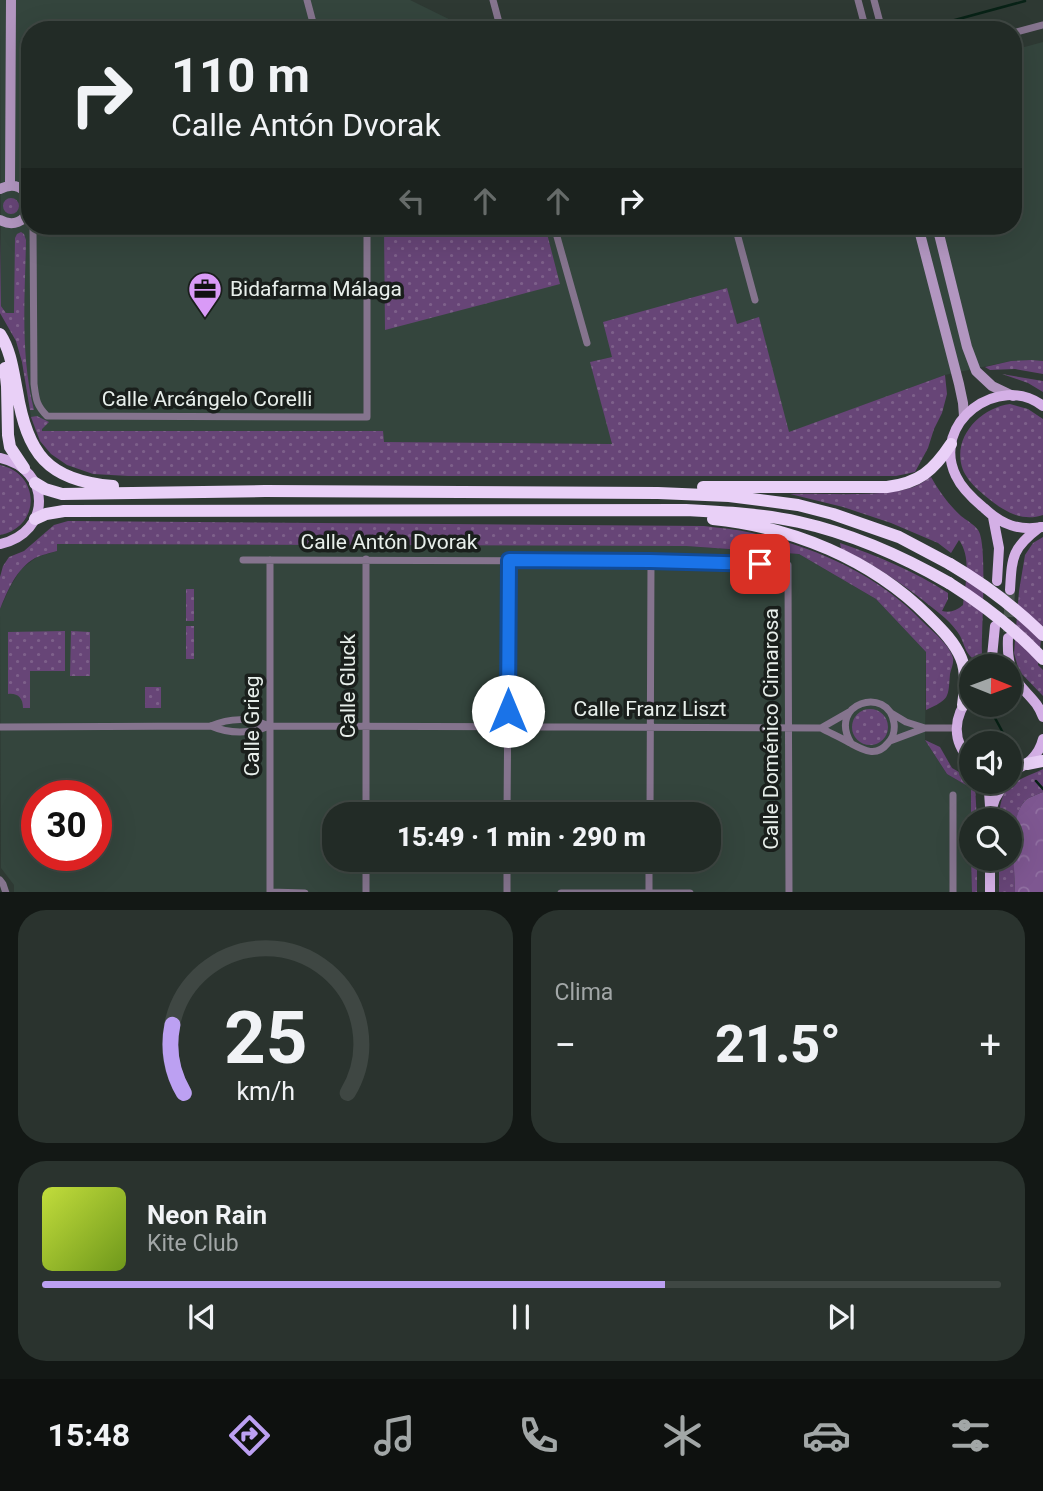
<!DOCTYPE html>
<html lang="es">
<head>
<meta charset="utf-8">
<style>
	:root { --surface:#222b26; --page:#2a332e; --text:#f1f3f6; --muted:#a2a7a7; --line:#3f4743; --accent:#bca0f2 }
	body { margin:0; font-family:Roboto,sans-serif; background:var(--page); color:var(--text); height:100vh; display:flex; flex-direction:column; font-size:26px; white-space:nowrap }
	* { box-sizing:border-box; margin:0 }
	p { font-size:23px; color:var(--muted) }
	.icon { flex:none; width:38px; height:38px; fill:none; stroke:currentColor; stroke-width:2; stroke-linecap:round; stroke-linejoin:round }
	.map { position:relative; height:892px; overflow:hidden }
	.sheet { display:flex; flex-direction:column; gap:18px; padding:18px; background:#131815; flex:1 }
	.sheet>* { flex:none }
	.banner { position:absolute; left:21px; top:21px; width:1001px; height:214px; border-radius:28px; box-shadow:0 7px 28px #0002,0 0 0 2px var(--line); background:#222b26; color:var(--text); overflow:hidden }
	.needle { width:46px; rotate:91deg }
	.buttons { position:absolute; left:959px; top:654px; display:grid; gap:14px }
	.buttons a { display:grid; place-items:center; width:63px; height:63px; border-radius:50%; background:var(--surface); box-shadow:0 7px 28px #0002,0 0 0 2px var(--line); font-size:35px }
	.speed { position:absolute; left:21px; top:780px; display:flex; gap:14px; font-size:35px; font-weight:700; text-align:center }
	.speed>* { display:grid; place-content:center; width:91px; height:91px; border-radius:50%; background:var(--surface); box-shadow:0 7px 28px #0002,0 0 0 2px var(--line); line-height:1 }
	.speed .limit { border:10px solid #d22; background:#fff; color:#111 }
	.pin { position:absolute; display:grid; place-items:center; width:60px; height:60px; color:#fff; margin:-30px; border-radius:14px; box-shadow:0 4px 10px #0006 }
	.me { position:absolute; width:77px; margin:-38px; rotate:0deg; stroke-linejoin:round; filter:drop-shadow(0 0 5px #0008) }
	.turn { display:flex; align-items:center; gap:24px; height:147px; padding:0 35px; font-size:32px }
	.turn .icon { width:91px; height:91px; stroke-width:2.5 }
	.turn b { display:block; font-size:49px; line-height:60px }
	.lanes { display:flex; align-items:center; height:66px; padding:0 35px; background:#0003; justify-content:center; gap:35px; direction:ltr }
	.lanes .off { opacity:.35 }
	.big { font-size:52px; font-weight:800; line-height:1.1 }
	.sheet .card { flex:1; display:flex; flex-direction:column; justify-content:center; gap:10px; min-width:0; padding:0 24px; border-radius:28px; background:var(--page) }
	.sheet .dial { align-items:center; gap:0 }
	.dial svg { height:182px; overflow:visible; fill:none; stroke:var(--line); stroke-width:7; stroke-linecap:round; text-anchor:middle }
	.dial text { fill:var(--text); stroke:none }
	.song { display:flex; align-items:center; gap:21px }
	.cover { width:84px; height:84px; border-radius:10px; background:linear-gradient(135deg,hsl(70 70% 55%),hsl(80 70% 35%)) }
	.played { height:7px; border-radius:4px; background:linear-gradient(90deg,var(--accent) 65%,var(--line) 65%) }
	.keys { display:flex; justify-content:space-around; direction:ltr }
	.heat { display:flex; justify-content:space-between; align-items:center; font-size:38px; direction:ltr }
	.sheet .tiles { flex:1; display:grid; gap:18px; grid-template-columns:1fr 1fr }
	.card:last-child { grid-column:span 2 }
	.trip { position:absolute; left:322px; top:802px; width:399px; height:70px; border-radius:28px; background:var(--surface); box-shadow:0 7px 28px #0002,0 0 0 2px var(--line); font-weight:800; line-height:70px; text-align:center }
	.tabs { display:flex; height:112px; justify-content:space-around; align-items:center; background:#0e110f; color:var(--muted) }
	.tabs .icon { width:49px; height:49px }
	.tabs .active { color:var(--accent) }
	.tabs b { font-size:32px; color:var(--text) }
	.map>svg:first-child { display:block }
</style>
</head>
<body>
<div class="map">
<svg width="1043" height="893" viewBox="0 0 1043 893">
	<defs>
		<pattern id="grass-dots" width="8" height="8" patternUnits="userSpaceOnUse" patternTransform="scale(1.75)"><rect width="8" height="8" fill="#674577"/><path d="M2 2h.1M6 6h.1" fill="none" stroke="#7d608a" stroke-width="1.8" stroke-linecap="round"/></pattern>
		<pattern id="forest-crowns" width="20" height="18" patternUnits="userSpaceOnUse" patternTransform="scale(1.75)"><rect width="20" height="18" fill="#7e5791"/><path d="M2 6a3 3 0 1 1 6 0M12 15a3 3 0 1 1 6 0" fill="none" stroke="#906fa1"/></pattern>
	</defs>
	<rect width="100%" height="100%" fill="#2e3933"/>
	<path fill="#34453d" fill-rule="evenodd" d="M0,0H410L471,30H30V226H1013V50L1043,42V361H1011L945,375L788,433L759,318L737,324L727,289L612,357L591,362L612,444L383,442V431L36,432L31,417L22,362L16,341L7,324L6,313L1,306Z
		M57,544L686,546L799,554L876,599L926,652L925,740L947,774L971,788L972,892H14V885L1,868L0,609L10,587L21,569L37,557L57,551ZM37,796H96V856H37ZM334,814H709V859H334Z"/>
	<path fill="url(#grass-dots)" d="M26,75H30V171H27Z
		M3 206a8 8 0 1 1 16 0a8 8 0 1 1-16 0Z
		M384,226H545L560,284L385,330Z
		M21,232L24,234L26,240C25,297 20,354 34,410H30L22,362L16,341L0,313V236L1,306L6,313H14L15,238L17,234Z
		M727,288L737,324L759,317L789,432L945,375L947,394L942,413L934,429L928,448L915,472L896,476H128L93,474L67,465L51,454L40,441L31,417L37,416L49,422L42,429V431H383L384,442L612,444L590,362L612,357L603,322Z
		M1031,360L1043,361V374L1015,369L990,370L985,367L1011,361Z
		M1002,374L1043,381V392L1028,383Z
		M1010,404L1028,409L1043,419V515C1020,523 1001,509 984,495C976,488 968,481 963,470C951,438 980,408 1010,404Z
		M0,465C41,474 41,527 0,535Z
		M931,477C939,491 948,504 961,516C966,520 975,525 978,530C988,543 981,633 982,656L976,661C962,652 966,642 956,630C948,619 935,610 924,601C898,581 871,562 841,549L840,543C878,556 914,571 948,593V599L942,611C950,613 956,611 963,605C965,585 972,558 959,540L951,553L938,543L891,523L843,507L790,494C825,493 874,497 907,489C916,487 923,482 931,477Z
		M68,521L704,526C720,528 736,529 752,533C814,547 877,574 922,621C931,630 950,645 953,658C954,663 951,669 950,674C948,698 950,699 926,710V652L876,599L799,554L686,546L57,544V551C50,553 41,555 35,558C16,569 8,590 0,609V577L3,566L9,557L24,551L54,525Z
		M1043,537V624L1038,665L1043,670V696L1019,671L1014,653L1019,591L1025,555L1033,543Z
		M186,589H194V621H186Z
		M186,626H194V659H186Z
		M65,631V671H30V708H23C23,698 18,693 8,694V632Z
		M71,631L90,632V676H70Z
		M145,687H161V708H145Z
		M852 727a18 18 0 1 1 36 0a18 18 0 1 1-36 0Z
		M925,740L940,747L952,768L966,776L975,786L977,821H971V854V788L947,774Z
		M1043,769V792C1038,794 1032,796 1027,799C1008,814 1015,869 1015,892L999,893V859H1010V821H999C1000,783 1013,783 1043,769Z
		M971,859H977V892H972Z"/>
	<path fill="url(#forest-crowns)" d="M1043,792V892H1015C1015,869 1007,815 1027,799C1032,796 1038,794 1043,792Z"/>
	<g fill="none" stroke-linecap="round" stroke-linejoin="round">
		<path stroke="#082216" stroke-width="2.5" d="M918,30L1025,1
			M988,705L1009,744
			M1036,781L1043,789"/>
		<path stroke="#4a544f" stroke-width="10" stroke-dasharray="10 5" stroke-linecap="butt" d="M1008,632L1010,590"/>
		<path stroke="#85748e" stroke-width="7" d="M307,0L315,30
			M493,0L501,30
			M858,0L866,30
			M874,0L882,30
			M1013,33L1043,25
			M33,226L34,384C36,399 36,405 47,416L334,417H367V226
			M554,226L587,343
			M735,226L755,300
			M366,559V814
			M243,560L651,561L788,565L789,893
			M270,560V892L305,893
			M891,713L906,722L925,728
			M211,726C229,734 251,734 269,726L821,728L849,712
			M0,727L211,726C229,718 251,717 269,726
			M821,728C830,733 840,737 850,743C863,750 876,758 888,743C893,738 895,730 894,723C888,685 827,703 851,743
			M890,741L925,728H956
			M507,814L509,560
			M650,814L651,561
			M0,880L3,884L6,893
			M366,893V859
			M507,893V859
			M561,893H690
			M649,893V859
			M953,893V795"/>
		<path stroke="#b296c0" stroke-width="10" d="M10,185L11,0
			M0,189C14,182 26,187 30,202
			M0,220C13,227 25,222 30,208
			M918,226L959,384L963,403L964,416
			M937,226L967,347L976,371L992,386L1013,396"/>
		<path stroke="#d4b0e6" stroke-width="10" d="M1043,406C999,372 930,423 956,476C962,489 973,499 984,508C1002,525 1019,531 1043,527
			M0,458C52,469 52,533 0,544
			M993,517L999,548L997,581
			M1010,590C1012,556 1012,548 1040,527
			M1008,638C1007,658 1010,675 1024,690C1033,700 1038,704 1043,717
			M991,667L995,626
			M971,695C953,716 951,741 971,761
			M1010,771C1027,767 1039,755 1043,739
			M985,782L989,792L991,821
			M992,808L995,799L1005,782
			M990,893V859"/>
		<path stroke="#e9d0f7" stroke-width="12" d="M0,334C11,351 13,371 17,391C27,453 47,481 113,486
			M5,368L7,386L8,435L10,447L24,468
			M35,483L45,489L62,494L265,491L658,493L729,496L798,505L833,514L899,537L950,564
			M703,487H887C919,483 933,471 951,444
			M35,519L46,514L64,511L686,510C724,512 762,514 799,522C853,534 902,556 949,583
			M713,519C792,527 871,559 928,616C940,628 954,641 961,658C967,672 965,690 963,705
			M1027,764L1043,761"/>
		<path stroke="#e9d0f7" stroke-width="12" d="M950,564C984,584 1015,607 1043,635
			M949,583C984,605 1015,629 1043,659"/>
	</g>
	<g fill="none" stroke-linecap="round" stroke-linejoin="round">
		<g stroke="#114b97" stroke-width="18">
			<path id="route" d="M508,711L509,560L650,561L760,564"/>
		</g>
		<use href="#route" stroke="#1a73e8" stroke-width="12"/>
	</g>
	<defs>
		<g id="office-pin" transform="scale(1.75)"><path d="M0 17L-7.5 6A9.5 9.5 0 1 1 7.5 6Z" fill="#d99af7" stroke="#1a1f1c"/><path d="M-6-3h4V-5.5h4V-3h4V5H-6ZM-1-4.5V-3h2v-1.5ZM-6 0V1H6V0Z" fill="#111"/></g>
	</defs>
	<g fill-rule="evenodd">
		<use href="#office-pin" x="205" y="289"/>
	</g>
	<g text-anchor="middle" stroke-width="7" stroke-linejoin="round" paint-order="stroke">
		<g font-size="21" fill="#e8efeb" stroke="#1a1f1c" text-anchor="start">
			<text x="230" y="296">Bidafarma Málaga</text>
		</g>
		<g font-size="21" fill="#e8efeb" stroke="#1a1f1c">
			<text x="207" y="406">Calle Arcángelo Corelli</text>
			<text x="389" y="549">Calle Antón Dvorak</text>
			<text transform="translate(348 686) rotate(-90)" y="7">Calle Gluck</text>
			<text x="650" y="716">Calle Franz Liszt</text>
			<text transform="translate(252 726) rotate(-90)" y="7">Calle Grieg</text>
			<text transform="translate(771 729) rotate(-90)" y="7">Calle Doménico Cimarosa</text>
		</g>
	</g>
</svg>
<div class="buttons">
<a><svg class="needle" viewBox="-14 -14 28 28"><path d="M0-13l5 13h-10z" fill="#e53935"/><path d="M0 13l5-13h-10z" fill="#a2a7a7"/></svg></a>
<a><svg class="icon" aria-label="sound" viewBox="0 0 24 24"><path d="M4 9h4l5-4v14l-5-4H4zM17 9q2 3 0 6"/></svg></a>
<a><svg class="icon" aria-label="search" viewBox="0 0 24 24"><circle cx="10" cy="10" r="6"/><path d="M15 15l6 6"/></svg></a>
</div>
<div class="speed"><div class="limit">30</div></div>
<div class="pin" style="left:760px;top:564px;background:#d93025"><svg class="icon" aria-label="arrive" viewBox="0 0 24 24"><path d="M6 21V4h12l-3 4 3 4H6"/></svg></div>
<svg class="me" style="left:508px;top:711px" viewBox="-20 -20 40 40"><circle r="19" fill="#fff"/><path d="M0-13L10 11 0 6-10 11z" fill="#1a73e8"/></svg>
<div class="trip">15:49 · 1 min · 290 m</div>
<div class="banner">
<div class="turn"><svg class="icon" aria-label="right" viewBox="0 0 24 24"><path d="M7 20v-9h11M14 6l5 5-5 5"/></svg><div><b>110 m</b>Calle Antón Dvorak</div></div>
<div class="lanes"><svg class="icon off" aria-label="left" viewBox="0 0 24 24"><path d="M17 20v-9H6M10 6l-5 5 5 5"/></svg><svg class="icon off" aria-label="ahead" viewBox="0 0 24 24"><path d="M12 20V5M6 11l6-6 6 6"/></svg><svg class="icon off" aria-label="ahead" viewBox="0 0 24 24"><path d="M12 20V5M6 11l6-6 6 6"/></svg><svg class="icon" aria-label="right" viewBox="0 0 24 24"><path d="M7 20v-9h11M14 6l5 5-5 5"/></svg></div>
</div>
</div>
<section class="sheet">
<div class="tiles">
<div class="card dial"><svg viewBox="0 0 100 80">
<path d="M14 69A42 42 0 1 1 86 69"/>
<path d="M14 69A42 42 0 0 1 9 39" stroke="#bca0f2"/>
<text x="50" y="56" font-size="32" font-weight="700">25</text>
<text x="50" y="72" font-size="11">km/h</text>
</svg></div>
<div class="card"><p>Clima</p>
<div class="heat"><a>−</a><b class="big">21.5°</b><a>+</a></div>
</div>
<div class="card">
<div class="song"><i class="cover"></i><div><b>Neon Rain</b><p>Kite Club</p></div></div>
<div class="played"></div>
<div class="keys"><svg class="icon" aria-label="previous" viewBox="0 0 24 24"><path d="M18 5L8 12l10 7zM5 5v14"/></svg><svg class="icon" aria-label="pause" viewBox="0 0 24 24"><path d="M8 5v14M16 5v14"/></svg><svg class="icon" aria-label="next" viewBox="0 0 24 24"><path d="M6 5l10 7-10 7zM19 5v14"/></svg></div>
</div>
</div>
</section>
<nav class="tabs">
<b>15:48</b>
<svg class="icon active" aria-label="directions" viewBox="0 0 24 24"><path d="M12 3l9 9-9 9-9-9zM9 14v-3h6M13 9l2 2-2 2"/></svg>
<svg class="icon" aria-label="music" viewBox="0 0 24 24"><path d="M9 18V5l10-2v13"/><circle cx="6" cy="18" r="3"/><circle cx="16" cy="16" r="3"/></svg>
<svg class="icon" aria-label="phone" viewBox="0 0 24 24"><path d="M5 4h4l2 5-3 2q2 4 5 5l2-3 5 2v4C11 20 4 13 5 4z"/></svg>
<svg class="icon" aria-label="climate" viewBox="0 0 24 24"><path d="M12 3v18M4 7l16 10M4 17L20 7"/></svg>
<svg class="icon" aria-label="car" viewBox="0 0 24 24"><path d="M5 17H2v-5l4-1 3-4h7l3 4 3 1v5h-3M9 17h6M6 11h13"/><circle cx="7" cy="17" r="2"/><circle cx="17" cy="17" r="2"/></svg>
<svg class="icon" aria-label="filters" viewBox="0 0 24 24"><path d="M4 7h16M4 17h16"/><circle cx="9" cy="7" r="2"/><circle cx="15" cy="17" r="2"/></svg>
</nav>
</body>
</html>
